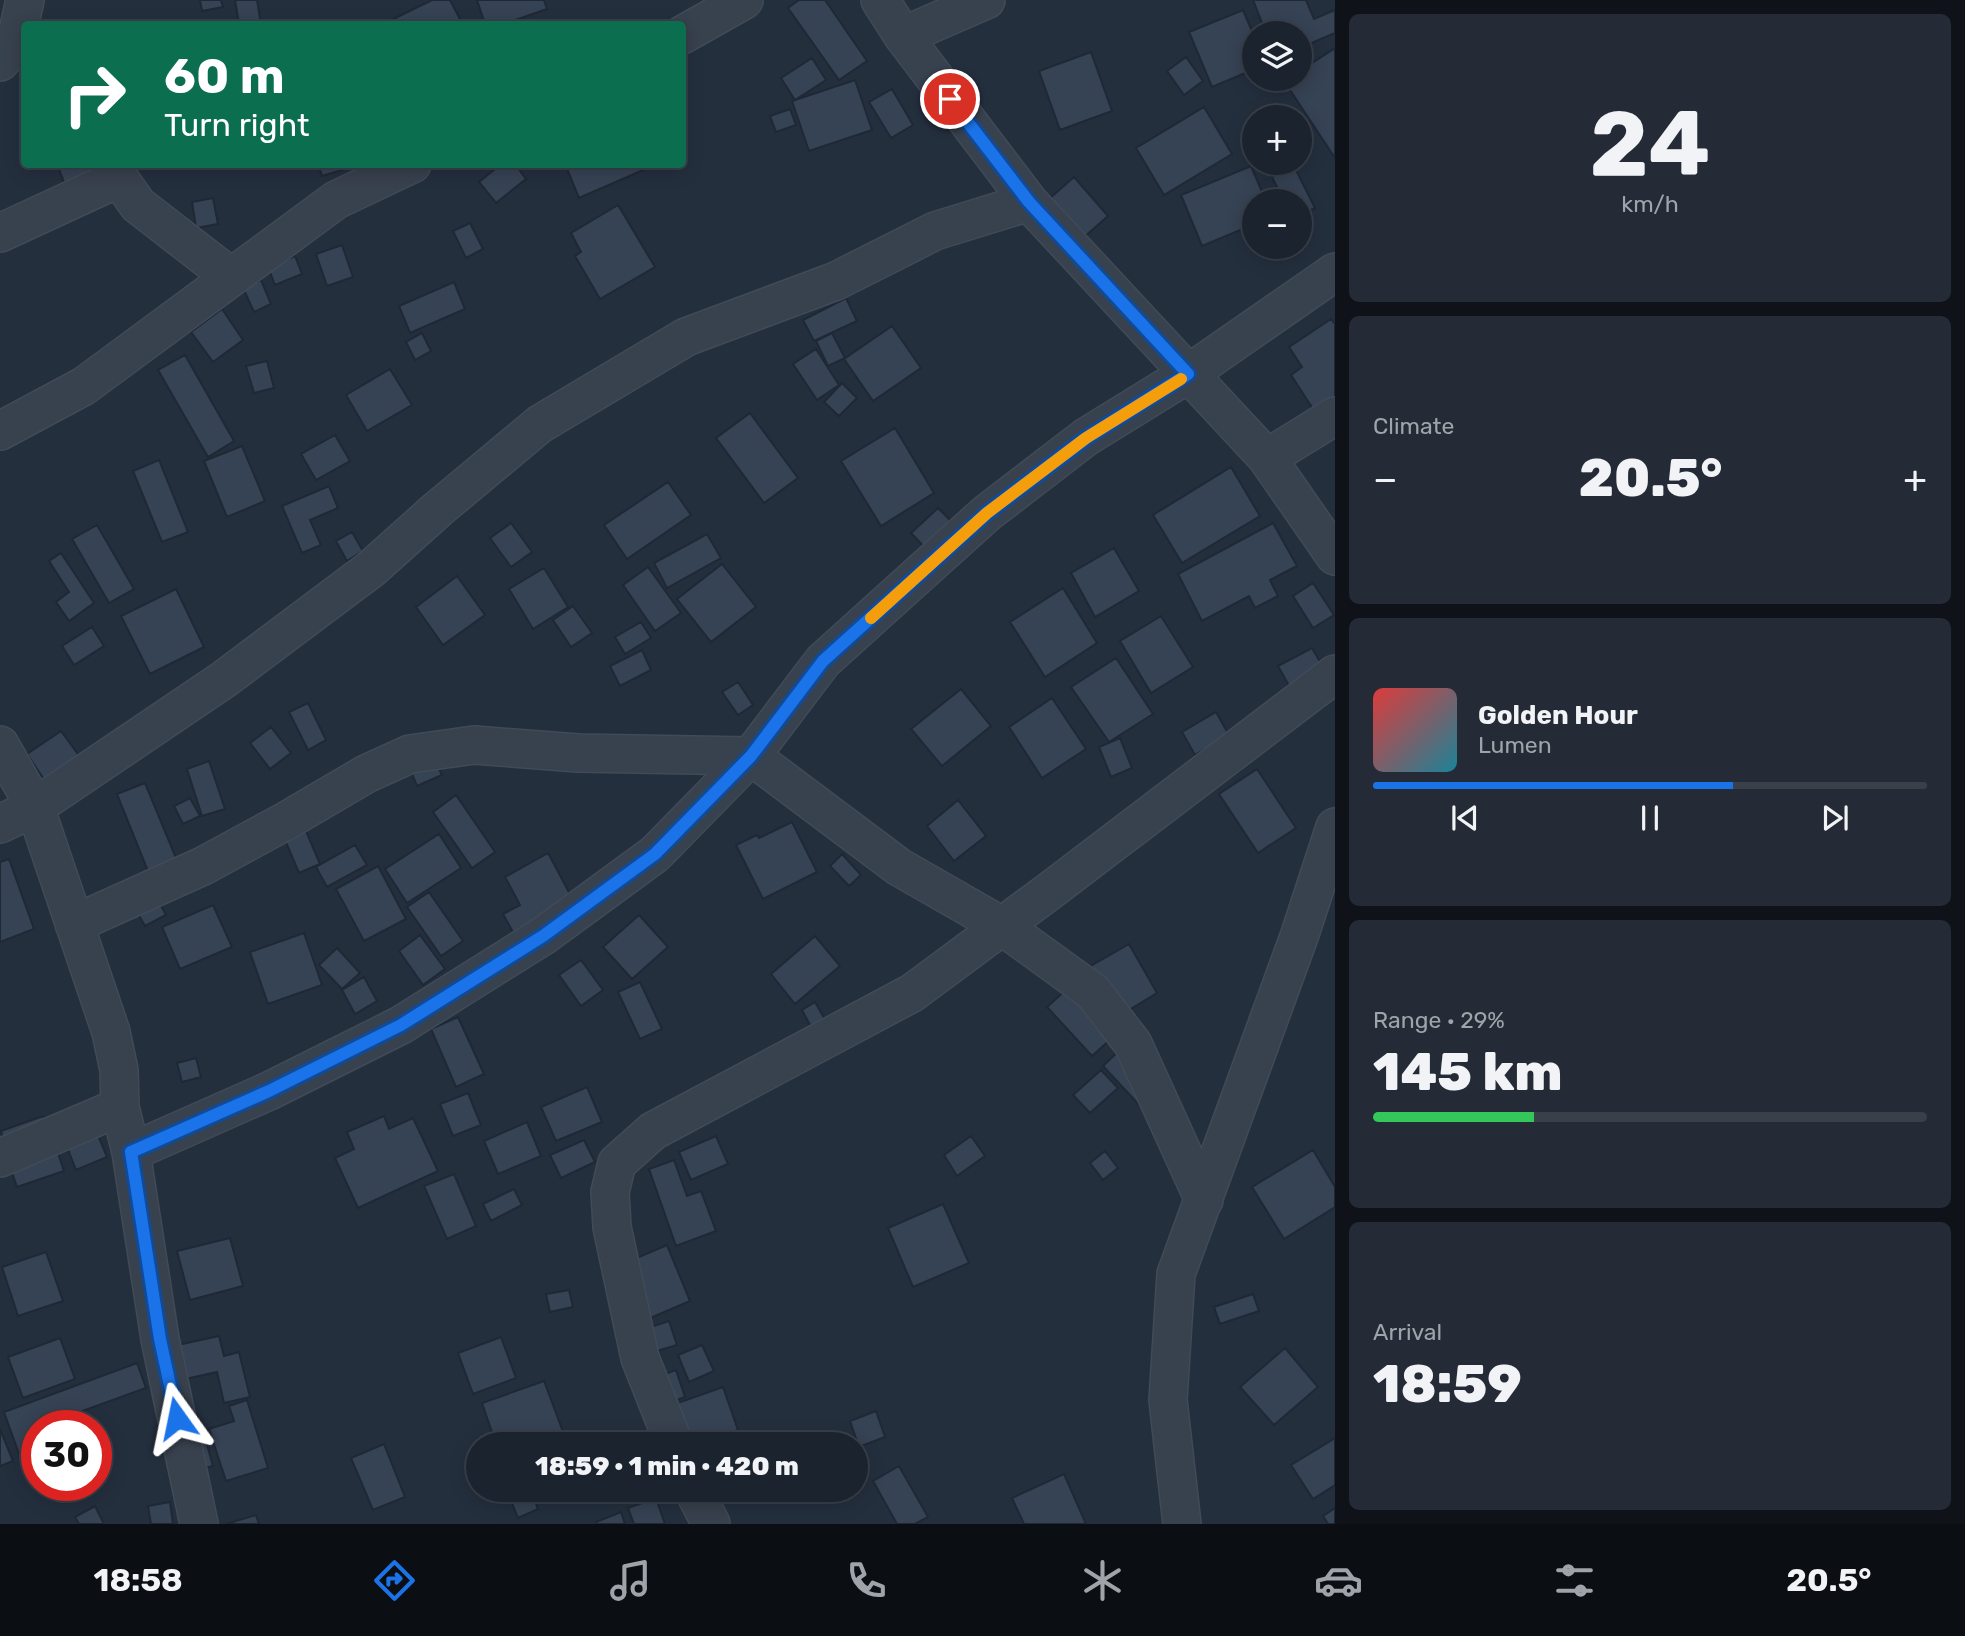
<!DOCTYPE html>
<html lang="en">
<head>
<meta charset="utf-8">
<style>
	:root { --surface:#1b232e; --page:#242b36; --text:#f1f3f6; --muted:#a0a4aa; --line:#39404a; --accent:#1a73e8 }
	body { margin:0; font-family:Rubik,sans-serif; background:var(--page); color:var(--text); height:100vh; display:flex; flex-direction:column; font-size:26px; white-space:nowrap }
	* { box-sizing:border-box; margin:0 }
	p { font-size:23px; color:var(--muted) }
	.icon { flex:none; width:38px; height:38px; fill:none; stroke:currentColor; stroke-width:2; stroke-linecap:round; stroke-linejoin:round }
	.map { position:relative; flex:1; overflow:hidden }
	.panel { display:flex; flex-direction:column; gap:14px; padding:14px; background:#0f1319; width:630px }
	.panel>* { flex:none }
	.hud { position:absolute; left:21px; top:21px; width:665px; height:147px; border-radius:7px; box-shadow:0 4px 18px #0003,0 0 0 2px var(--line); background:#0b6e4f; color:#fff; overflow:hidden }
	.fabs { position:absolute; left:1242px; top:21px; display:grid; gap:14px }
	.fabs a { display:grid; place-items:center; width:70px; height:70px; border-radius:50%; background:var(--surface); box-shadow:0 4px 18px #0003,0 0 0 2px var(--line); font-size:35px }
	.speed { position:absolute; left:21px; top:1410px; display:flex; gap:14px; font-size:35px; font-weight:700; text-align:center }
	.speed>* { display:grid; place-content:center; width:91px; height:91px; border-radius:50%; background:var(--surface); box-shadow:0 4px 18px #0003,0 0 0 2px var(--line); line-height:1 }
	.speed .limit { border:10px solid #d22; background:#fff; color:#111 }
	.pin { position:absolute; display:grid; place-items:center; width:60px; height:60px; color:#fff; margin:-30px; border:4px solid #fff; border-radius:50%; box-shadow:0 2px 7px #0007 }
	.me { position:absolute; width:77px; margin:-38px; rotate:348deg; stroke-linejoin:round; filter:drop-shadow(0 0 5px #0008) }
	.turn { display:flex; align-items:center; gap:24px; height:147px; padding:0 28px; font-size:32px }
	.turn .icon { width:91px; height:91px; stroke-width:2.5 }
	.turn b { display:block; font-size:49px; line-height:60px }
	.big { font-size:52px; font-weight:800; line-height:1.1 }
	.panel .widget { flex:1; display:flex; flex-direction:column; justify-content:center; gap:10px; min-width:0; padding:0 24px; border-radius:10px; background:var(--page) }
	.panel .dial { align-items:center; gap:0 }
	.dial b { font-size:91px; line-height:1 }
	.song { display:flex; align-items:center; gap:21px }
	.cover { width:84px; height:84px; border-radius:10px; background:linear-gradient(135deg,hsl(0 70% 55%),hsl(190 70% 35%)) }
	.played { height:7px; border-radius:4px; background:linear-gradient(90deg,var(--accent) 65%,var(--line) 65%) }
	.keys { display:flex; justify-content:space-around; direction:ltr }
	.heat { display:flex; justify-content:space-between; align-items:center; font-size:38px; direction:ltr }
	.charge { height:10px; border-radius:5px; background:linear-gradient(90deg,#34c759 29%,var(--line) 0) }
	.trip { position:absolute; left:466px; top:1432px; width:402px; height:70px; border-radius:35px; background:var(--surface); box-shadow:0 4px 18px #0003,0 0 0 2px var(--line); font-weight:800; line-height:70px; text-align:center }
	.tabs { display:flex; height:112px; justify-content:space-around; align-items:center; background:#0b0e12; color:var(--muted) }
	.tabs .icon { width:49px; height:49px }
	.tabs .current { color:var(--accent) }
	.tabs b { font-size:32px; color:var(--text) }
	main { display:flex; flex:1; min-height:0 }
	.map>svg:first-child { display:block }
</style>
</head>
<body>
<main>
<div class="map">
<svg width="1335" height="1524" viewBox="0 0 1335 1524">
	<rect width="100%" height="100%" fill="#242f3e"/>
	<path fill="#364354" stroke="#1f2835" stroke-width="2" d="M200,0H221L223,7L202,11Z
		M235,0H257L261,24H239Z
		M432,0H450L462,23L383,24Z
		M477,0H544L547,9L504,24H485Z
		M799,0H825L867,61L839,80L788,8Z
		M1253,0H1306L1314,19L1335,10V33L1300,48V33H1266Z
		M1243,10L1255,38V69L1212,87L1189,32Z
		M1335,48V158L1284,81L1288,79H1300V71Z
		M1091,52L1112,111L1060,130L1039,71Z
		M1186,57L1203,81L1184,95L1167,71Z
		M812,58L826,80L795,100L781,78Z
		M855,80L872,130L809,151L792,101Z
		M892,89L913,125L891,138L869,102Z
		M1204,107L1232,154L1164,195L1136,148Z
		M790,109L796,125L776,132L770,116Z
		M57,164H86L92,180L67,190Z
		M318,164H355V166L322,176Z
		M501,164H515L526,179L496,203L479,182Z
		M565,164H657L579,198Z
		M1251,166L1266,201H1255V224L1202,246L1181,195Z
		M1294,166L1315,208L1300,216V201H1284L1272,177Z
		M1074,177L1108,216L1083,238L1049,199Z
		M213,198L218,224L196,228L192,202Z
		M618,205L655,267L600,299L575,256L581,252L571,233Z
		M470,223L483,249L466,258L453,231Z
		M342,245L353,277L327,286L316,254Z
		M295,256L302,274L275,285L268,267Z
		M261,280L271,304L254,312L243,288Z
		M454,282L465,309L410,333L399,306Z
		M846,298L857,321L814,341L803,320Z
		M222,309L243,340L213,362L191,332Z
		M1331,319L1335,324V398L1315,412L1291,375L1302,367L1289,347Z
		M892,326L921,368L873,401L844,359Z
		M422,333L431,351L415,360L406,342Z
		M832,333L845,358L828,366L816,341Z
		M816,349L839,385L817,400L793,364Z
		M185,355L234,441L208,457L158,370Z
		M267,361L274,388L254,393L246,366Z
		M390,369L412,405L367,431L346,395Z
		M842,383L857,398L839,416L824,402Z
		M750,413L798,478L764,503L716,438Z
		M895,428L934,493L881,526L841,461Z
		M335,435L350,461L316,480L301,454Z
		M242,446L265,501L227,517L204,461Z
		M159,460L188,532L162,542L133,471Z
		M1231,467L1260,516L1182,563L1153,515Z
		M668,482L691,515L627,559L604,525Z
		M329,486L338,508L310,520L321,545L302,553L282,506Z
		M938,508L954,524L927,550L911,533Z
		M511,523L532,552L511,567L490,538Z
		M1273,523L1297,566L1270,580L1278,596L1255,608L1249,596L1202,621L1178,574Z
		M97,525L134,589L109,603L72,539Z
		M352,532L363,551L347,561L336,541Z
		M707,534L721,558L667,588L654,563Z
		M1114,548L1139,591L1095,617L1071,573Z
		M61,553L94,603L69,621L56,602L69,592L49,561Z
		M722,564L756,607L711,642L677,599Z
		M648,567L681,613L655,631L623,585Z
		M544,568L568,607L533,629L509,589Z
		M457,576L485,615L443,645L416,607Z
		M1313,583L1334,615L1313,628L1293,596Z
		M1063,588L1097,643L1045,677L1010,622Z
		M176,589L204,647L150,674L121,616Z
		M573,606L592,633L571,647L553,620Z
		M1161,616L1193,667L1151,693L1120,641Z
		M641,622L651,638L625,654L615,637Z
		M92,627L104,646L74,665L62,646Z
		M1312,648L1326,672L1292,691L1278,666Z
		M642,650L651,670L620,686L610,666Z
		M1116,658L1153,714L1109,742L1071,687Z
		M738,682L753,705L738,715L722,692Z
		M961,689L991,726L942,766L911,729Z
		M1052,698L1086,749L1042,778L1009,727Z
		M308,703L326,740L308,750L289,712Z
		M1216,712L1229,735L1195,755L1182,732Z
		M271,727L291,753L270,769L250,743Z
		M61,731L80,757L45,781L27,754Z
		M1120,738L1132,768L1111,777L1099,747Z
		M430,750L442,775L417,786L406,760Z
		M209,761L225,809L202,816L187,769Z
		M1257,769L1296,828L1258,853L1219,794Z
		M145,783L181,870L152,881L117,794Z
		M456,795L495,852L472,868L433,812Z
		M190,798L200,816L183,824L174,806Z
		M958,800L986,836L954,861L927,826Z
		M792,822L817,872L763,899L736,845L757,835L759,838Z
		M306,831L320,864L299,873L285,840Z
		M439,834L461,868L407,903L385,869Z
		M355,845L367,865L327,887L316,867Z
		M548,853L577,907L514,934L503,914L520,905L505,877Z
		M842,854L861,875L849,886L830,866Z
		M9,859L34,929L0,942V862Z
		M378,866L406,919L364,941L336,889Z
		M429,892L463,941L441,956L407,907Z
		M157,898L166,915L145,926L136,910Z
		M213,905L232,947L180,969L162,927Z
		M639,915L668,947L632,979L603,947Z
		M304,933L322,985L268,1004L250,952Z
		M420,935L445,969L423,985L399,951Z
		M815,936L840,966L795,1004L771,974Z
		M1129,944L1157,993L1111,1021L1082,971Z
		M337,948L360,973L342,989L319,965Z
		M581,960L603,990L581,1006L559,975Z
		M364,977L377,1001L355,1014L342,990Z
		M640,982L662,1029L640,1039L618,992Z
		M1068,988L1112,1038L1092,1056L1047,1007Z
		M815,1002L831,1030L817,1038L802,1010Z
		M458,1017L484,1074L456,1087L431,1029Z
		M1125,1045L1154,1121L1103,1066Z
		M196,1058L201,1077L182,1082L177,1063Z
		M1101,1070L1118,1088L1090,1113L1073,1095Z
		M587,1087L602,1122L556,1141L541,1107Z
		M468,1093L481,1125L453,1136L440,1104Z
		M43,1116L48,1132L6,1147L1,1131Z
		M384,1116L389,1129L413,1118L438,1171L358,1208L335,1158L354,1149L347,1132Z
		M527,1122L541,1156L498,1174L484,1141Z
		M98,1135L107,1157L76,1170L67,1147Z
		M716,1136L728,1164L691,1180L679,1152Z
		M971,1136L985,1156L957,1176L944,1155Z
		M584,1140L595,1162L561,1178L550,1155Z
		M56,1147L64,1171L17,1187L9,1164Z
		M1313,1150L1335,1187V1207L1284,1239L1252,1187Z
		M1105,1151L1118,1168L1103,1180L1090,1163Z
		M674,1160L687,1196L701,1191L716,1231L676,1246L649,1169Z
		M454,1174L476,1226L447,1239L424,1186Z
		M514,1189L522,1205L491,1221L483,1204Z
		M943,1204L969,1263L913,1287L888,1228Z
		M230,1238L243,1286L190,1300L177,1251Z
		M667,1245L690,1301L627,1328L604,1272Z
		M46,1252L63,1301L18,1316L2,1267Z
		M569,1290L573,1307L550,1312L546,1294Z
		M1253,1294L1259,1311L1220,1324L1214,1307Z
		M669,1321L677,1345L640,1356L632,1333Z
		M219,1336L224,1356L239,1352L250,1397L224,1403L217,1372L181,1380L173,1346Z
		M501,1337L516,1378L473,1394L458,1353Z
		M60,1338L75,1379L23,1398L8,1357Z
		M702,1345L714,1371L689,1382L678,1355Z
		M1285,1348L1318,1387L1274,1425L1240,1387Z
		M137,1363L146,1388L41,1426H37V1463L24,1468L4,1412Z
		M676,1370L685,1397L643,1412L634,1385Z
		M544,1381L565,1437L547,1444H496L482,1403Z
		M723,1387L738,1430L701,1444H685L672,1405Z
		M247,1400L268,1468L226,1481L209,1429L234,1421L229,1406Z
		M876,1411L885,1437L859,1447L850,1421Z
		M0,1429L13,1461L0,1466Z
		M1335,1438V1485L1313,1499L1291,1465Z
		M206,1441L213,1466L192,1471L185,1446Z
		M384,1444L405,1497L373,1510L351,1458Z
		M899,1466L928,1517L915,1524H897L873,1481Z
		M1064,1474L1086,1524H1024L1012,1498Z
		M506,1489H530L538,1509L518,1518Z
		M656,1498L665,1524H634L628,1508Z
		M170,1502L173,1524H151L148,1506Z
		M95,1506L104,1524H79L75,1517Z
		M1335,1508V1524H1328L1323,1516Z
		M621,1512L625,1524H597L596,1522Z
		M256,1515L259,1524H226Z"/>
	<g fill="none" stroke-linecap="round" stroke-linejoin="round">
		<g stroke="#414a57" stroke-width="40">
			<path id="minor" d="M880,0L903,36L1029,202L1267,458L1335,556
				M682,35L744,0
				M903,36L986,0
				M0,62L15,45L25,0
				M109,164L138,205L231,277
				M0,233L119,178
				M0,431L84,386L336,200L412,164
				M1267,458L1335,416
				M0,745L35,807L111,1032L119,1070L120,1107L131,1152L160,1339L199,1524
				M0,824L35,807L223,680L371,569L438,509L540,424L686,337L836,281L935,231L1029,202
				M74,924L203,866L286,821L366,774L410,754L474,745L578,753L751,756L899,867L1002,926L1093,992L1133,1044L1204,1200
				M131,1152L269,1091L401,1025L543,936L655,854L751,756L823,661L987,513L1086,437L1188,374L1335,272
				M0,1158L120,1107
				M674,1444L640,1358L612,1227L610,1192L617,1163L653,1131L912,993L1047,893L1335,674
				M693,1489L711,1524
				M1182,1524L1168,1400L1176,1274L1300,934L1335,827"/>
		</g>
		<use href="#minor" stroke="#38414e" stroke-width="37"/>
	</g>
	<g fill="none" stroke-linecap="round" stroke-linejoin="round">
		<g stroke="#114b97" stroke-width="18">
			<path id="route" d="M177,1418L160,1339L131,1152L269,1091L401,1025L543,936L655,854L751,756L823,661L987,513L1086,438L1188,374L1029,202L950,99"/>
		</g>
		<use href="#route" stroke="#1a73e8" stroke-width="12"/>
		<path stroke="#f59e0b" stroke-width="12" d="M871,618L987,513L1086,438L1181,379"/>
	</g>
</svg>
<div class="fabs">
<a><svg class="icon" aria-label="layers" viewBox="0 0 24 24"><path d="M12 4l9 5-9 5-9-5zM3 14l9 5 9-5"/></svg></a>
<a>+</a>
<a>−</a>
</div>
<div class="speed"><div class="limit">30</div></div>
<div class="pin" style="left:950px;top:99px;background:#d93025"><svg class="icon" aria-label="arrive" viewBox="0 0 24 24"><path d="M6 21V4h12l-3 4 3 4H6"/></svg></div>
<svg class="me" style="left:177px;top:1418px" viewBox="-20 -20 40 40"><path d="M0-17L14 15 0 8-14 15z" fill="#1a73e8" stroke="#fff" stroke-width="4"/></svg>
<div class="trip">18:59 · 1 min · 420 m</div>
<div class="hud">
<div class="turn"><svg class="icon" aria-label="right" viewBox="0 0 24 24"><path d="M7 20v-9h11M14 6l5 5-5 5"/></svg><div><b>60 m</b>Turn right</div></div>
</div>
</div>
<section class="panel">
<div class="widget dial"><b>24</b><p>km/h</p></div>
<div class="widget"><p>Climate</p>
<div class="heat"><a>−</a><b class="big">20.5°</b><a>+</a></div>
</div>
<div class="widget">
<div class="song"><i class="cover"></i><div><b>Golden Hour</b><p>Lumen</p></div></div>
<div class="played"></div>
<div class="keys"><svg class="icon" aria-label="previous" viewBox="0 0 24 24"><path d="M18 5L8 12l10 7zM5 5v14"/></svg><svg class="icon" aria-label="pause" viewBox="0 0 24 24"><path d="M8 5v14M16 5v14"/></svg><svg class="icon" aria-label="next" viewBox="0 0 24 24"><path d="M6 5l10 7-10 7zM19 5v14"/></svg></div>
</div>
<div class="widget"><p>Range · 29%</p><b class="big">145 km</b><div class="charge"></div></div>
<div class="widget"><p>Arrival</p><b class="big">18:59</b></div>
</section>
</main>
<nav class="tabs">
<b>18:58</b>
<svg class="icon current" aria-label="directions" viewBox="0 0 24 24"><path d="M12 3l9 9-9 9-9-9zM9 14v-3h6M13 9l2 2-2 2"/></svg>
<svg class="icon" aria-label="music" viewBox="0 0 24 24"><path d="M9 18V5l10-2v13"/><circle cx="6" cy="18" r="3"/><circle cx="16" cy="16" r="3"/></svg>
<svg class="icon" aria-label="phone" viewBox="0 0 24 24"><path d="M5 4h4l2 5-3 2q2 4 5 5l2-3 5 2v4C11 20 4 13 5 4z"/></svg>
<svg class="icon" aria-label="climate" viewBox="0 0 24 24"><path d="M12 3v18M4 7l16 10M4 17L20 7"/></svg>
<svg class="icon" aria-label="car" viewBox="0 0 24 24"><path d="M5 17H2v-5l4-1 3-4h7l3 4 3 1v5h-3M9 17h6M6 11h13"/><circle cx="7" cy="17" r="2"/><circle cx="17" cy="17" r="2"/></svg>
<svg class="icon" aria-label="filters" viewBox="0 0 24 24"><path d="M4 7h16M4 17h16"/><circle cx="9" cy="7" r="2"/><circle cx="15" cy="17" r="2"/></svg>
<b>20.5°</b>
</nav>
</body>
</html>
